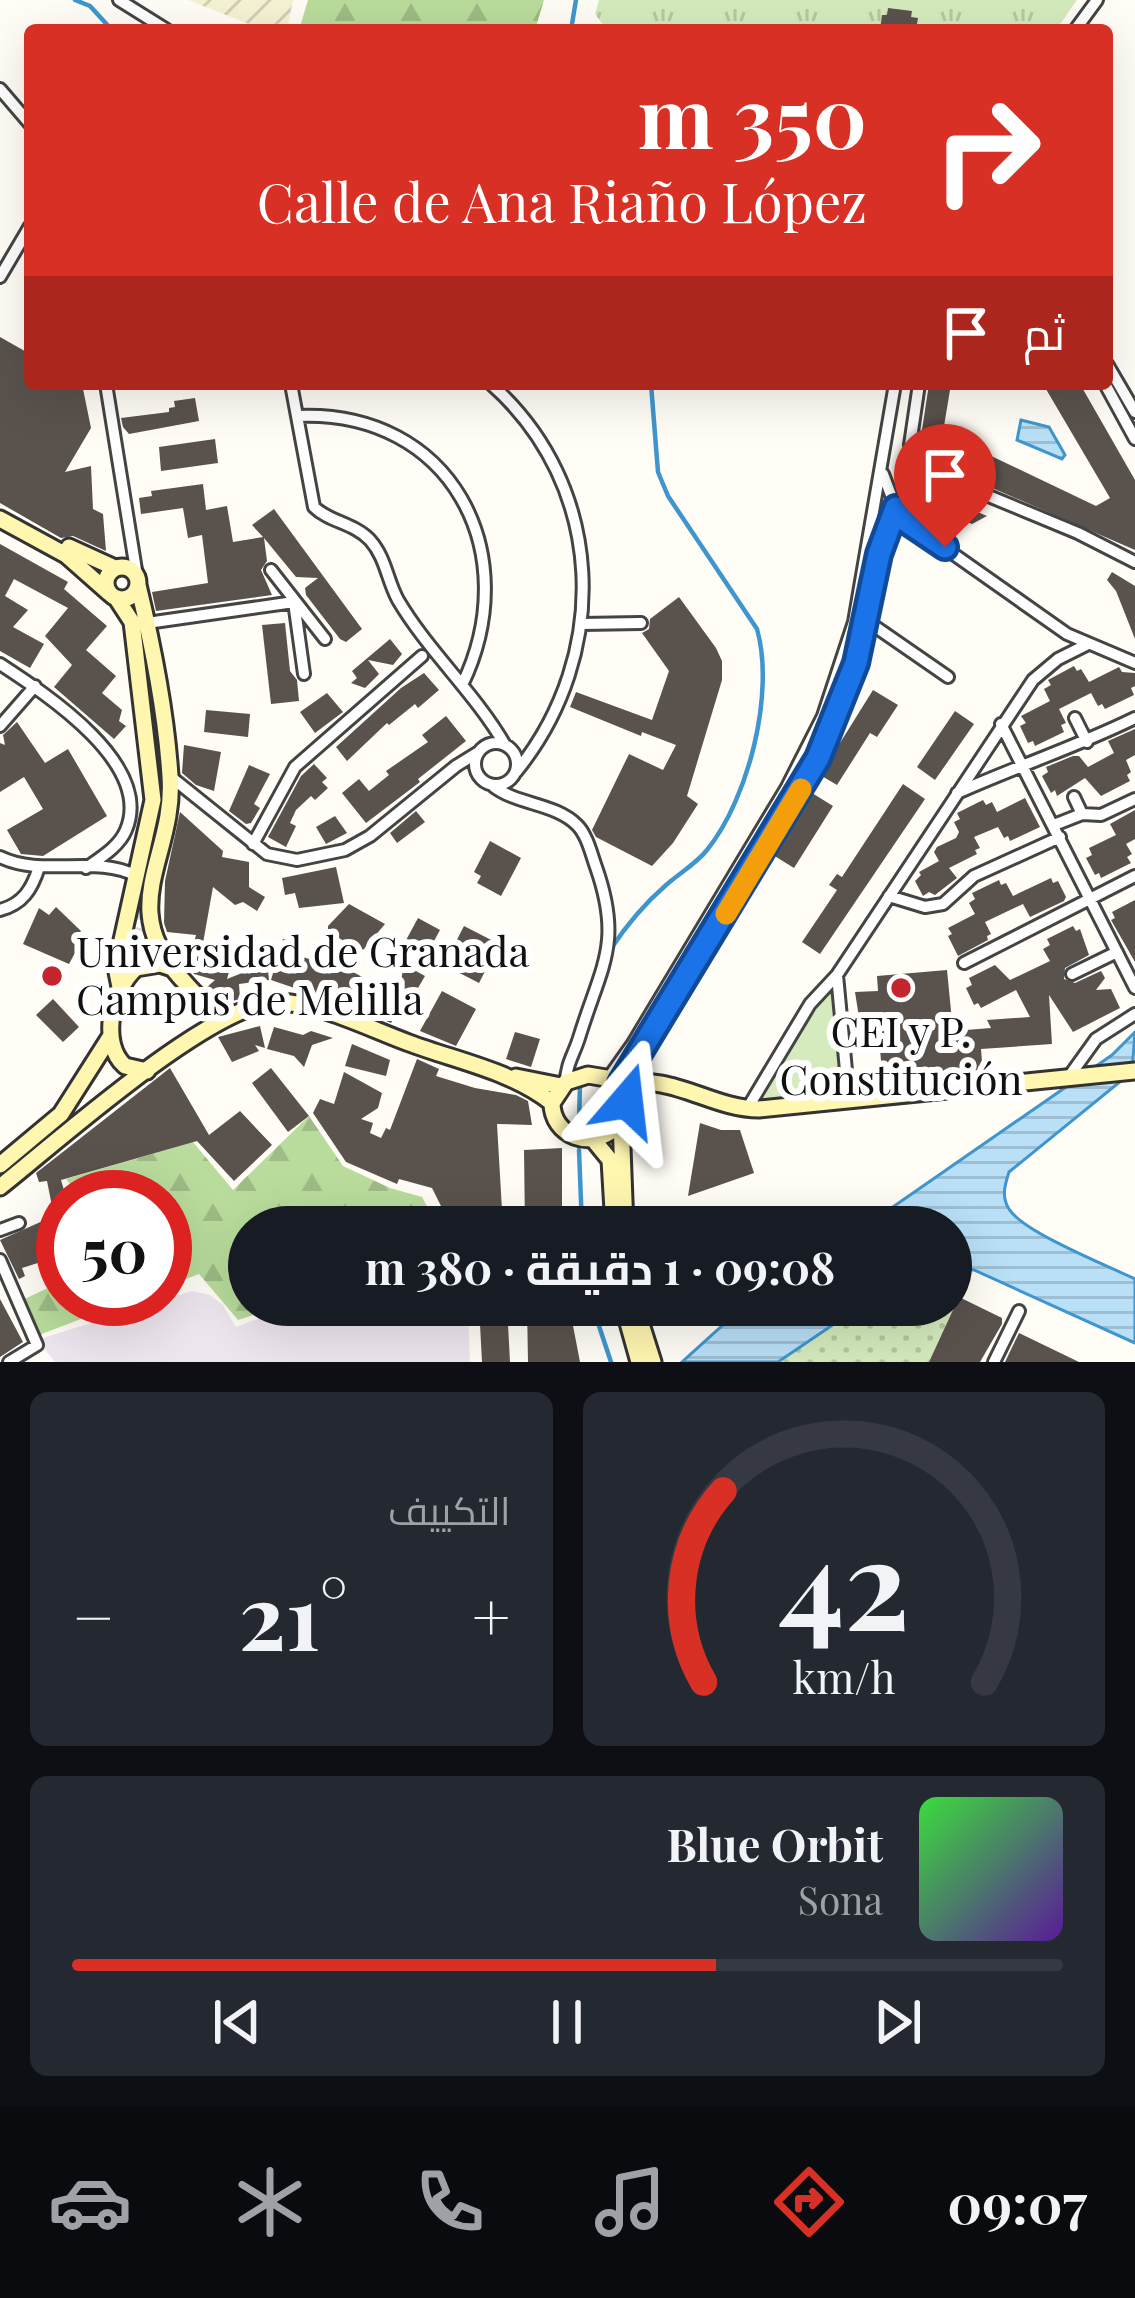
<!DOCTYPE html>
<html lang="ar">
<head>
<meta charset="utf-8">
<style>
	:root { --surface:#171b24; --page:#242831; --text:#f1f3f6; --muted:#9ea1a6; --line:#363941; --accent:#d93025 }
	body { margin:0; font-family:"Playfair Display",Cairo,serif; background:var(--page); color:var(--text); direction:rtl; height:100vh; display:flex; flex-direction:column; font-size:45px; white-space:nowrap }
	* { box-sizing:border-box; margin:0 }
	p { font-size:39px; color:var(--muted) }
	.icon { flex:none; width:66px; height:66px; fill:none; stroke:currentColor; stroke-width:2; stroke-linecap:round; stroke-linejoin:round }
	.map { position:relative; height:1362px; overflow:hidden; direction:ltr }
	.details { display:flex; flex-direction:column; gap:30px; padding:30px; background:#0d0f14; flex:1 }
	.details>* { flex:none }
	.banner { position:absolute; left:24px; top:24px; width:1089px; height:366px; border-radius:12px; box-shadow:0 12px 48px #0002; direction:rtl; background:#d93025; color:#fff; overflow:hidden }
	.speed { position:absolute; left:36px; top:1170px; display:flex; gap:24px; font-size:60px; font-weight:700; text-align:center }
	.speed>* { display:grid; place-content:center; width:156px; height:156px; border-radius:50%; background:var(--surface); box-shadow:0 12px 48px #0002; line-height:1 }
	.speed .limit { border:18px solid #d22; background:#fff; color:#111 }
	.pin { position:absolute; display:grid; place-items:center; width:102px; height:102px; color:#fff; margin:-123px -51px; border-radius:50% 50% 50% 0; rotate:-45deg; box-shadow:0 0 12px #0007 }
	.pin .icon { rotate:45deg }
	.me { position:absolute; width:132px; margin:-66px; rotate:17deg; stroke-linejoin:round; filter:drop-shadow(0 0 9px #0008) }
	.turn { display:flex; align-items:center; gap:42px; height:252px; padding:0 48px; font-size:54px }
	.turn .icon { width:156px; height:156px; stroke-width:2.5 }
	.turn b { display:block; font-size:84px; line-height:102px }
	.then { display:flex; align-items:center; height:114px; padding:0 48px; background:#0003; gap:24px; font-size:45px }
	.big { font-size:90px; font-weight:700; line-height:1.1 }
	.details .widget { flex:1; display:flex; flex-direction:column; justify-content:center; gap:18px; min-width:0; padding:0 42px; border-radius:18px; background:var(--page) }
	.details .dial { align-items:center; gap:0 }
	.dial svg { height:312px; overflow:visible; fill:none; stroke:var(--line); stroke-width:7; stroke-linecap:round; text-anchor:middle }
	.dial text { fill:var(--text); stroke:none }
	.song { display:flex; align-items:center; gap:36px }
	.cover { width:144px; height:144px; border-radius:18px; background:linear-gradient(135deg,hsl(120 70% 55%),hsl(270 70% 35%)) }
	.played { height:12px; border-radius:6px; background:linear-gradient(90deg,var(--accent) 65%,var(--line) 65%) }
	.keys { display:flex; justify-content:space-around; direction:ltr }
	.heat { display:flex; justify-content:space-between; align-items:center; font-size:66px; direction:ltr }
	.details .tiles { flex:1; display:grid; gap:30px; grid-template-columns:1fr 1fr }
	.widget:last-child { grid-column:span 2 }
	.trip { position:absolute; left:228px; top:1206px; width:744px; height:120px; border-radius:60px; background:var(--surface); box-shadow:0 12px 48px #0002; font-weight:700; line-height:120px; text-align:center; direction:rtl }
	.dock { display:flex; height:192px; justify-content:space-around; align-items:center; background:#090b0e; color:var(--muted) }
	.dock .icon { width:84px; height:84px }
	.dock .current { color:var(--accent) }
	.dock b { font-size:54px; color:var(--text) }
	.map>svg:first-child { display:block }
</style>
</head>
<body>
<div class="map">
<svg width="1135" height="1362" viewBox="0 0 1135 1362">
	<defs>
		<pattern id="farmland-furrows" width="10" height="10" patternUnits="userSpaceOnUse" patternTransform="scale(3)"><rect width="10" height="10" fill="#f6f3d4"/><path d="M-1 1l2-2M0 10L10 0M9 11l2-2" fill="none" stroke="#d2cfb5"/></pattern>
		<pattern id="grass-tufts" width="24" height="20" patternUnits="userSpaceOnUse" patternTransform="scale(3)"><rect width="24" height="20" fill="#d5ebbd"/><path d="M3 7l-1-3M5 7V3M7 7l1-3M15 17l-1-3M17 17v-4M19 17l1-3" fill="none" stroke="#b6c8a1"/></pattern>
		<pattern id="forest-firs" width="22" height="20" patternUnits="userSpaceOnUse" patternTransform="scale(3)"><rect width="22" height="20" fill="#b9dc9c"/><path d="M5 1l3.5 6h-7zM16 11l3.5 6h-7z" fill="#9ebc85"/></pattern>
		<pattern id="park-dots" width="8" height="8" patternUnits="userSpaceOnUse" patternTransform="scale(3)"><rect width="8" height="8" fill="#d5ebbd"/><path d="M2 2h.1M6 6h.1" fill="none" stroke="#b6c8a1" stroke-width="1.8" stroke-linecap="round"/></pattern>
		<pattern id="water-rules" width="6" height="5" patternUnits="userSpaceOnUse" patternTransform="scale(3)"><rect width="6" height="5" fill="#b9e0f7"/><path d="M0 2.5h6" fill="none" stroke="#9ebfd3"/></pattern>
	</defs>
	<rect width="100%" height="100%" fill="#fffdf5"/>
	<path fill="#eee6ef" d="M192,1291L210,1295L223,1305L236,1327L295,1305H468L470,1362H55L37,1340Z"/>
	<path fill="url(#farmland-furrows)" d="M188,0H293L287,30H264Z"/>
	<path fill="url(#grass-tufts)" d="M599,0H1077L1056,30H607L595,14Z"/>
	<path fill="url(#forest-firs)" d="M308,0H544L535,30H299Z
		M309,1116L343,1166L390,1188L422,1197L438,1227H249V1305H284L238,1320L199,1274L165,1287V1197H80L66,1179L193,1142L233,1190Z
		M63,1281V1299H133L34,1337L18,1302Z"/>
	<path fill="url(#park-dots)" d="M951,1266L974,1270L929,1362H778L862,1305H951Z"/>
	<path fill="#d5ebbd" d="M832,987L842,1097L747,1106Z"/>
	<path fill="url(#water-rules)" stroke="#3f96cf" stroke-width="3" d="M1021,420L1049,427L1065,455L1062,459L1017,440Z
		M1135,1032L1132,1072L1009,1172C1005,1185 1001,1196 1009,1209C1023,1232 1108,1266 1135,1279V1343L974,1270L951,1266V1227H864L1112,1055Z
		M745,1305H862L778,1362H682Z"/>
	<g fill="none" stroke-linecap="round" stroke-linejoin="round">
		<path stroke="#3f96cf" stroke-width="4.5" d="M75,0L90,6L112,30
			M571,30L576,0
			M610,950C626,926 643,905 665,886C678,874 696,864 707,850C749,798 775,692 757,629L668,496L658,472L651,384
			M579,1123L580,1084
			M579,1150L582,1227
			M592,1305L611,1362"/>
	</g>
	<path fill="#5a524d" d="M888,8L912,11L911,17L918,18L916,30H880L882,15H887Z
		M0,337L30,354V384H82L91,428L65,472L91,466L93,509L103,514L106,551L73,536L61,538L0,503Z
		M929,384H951L942,438L985,458L987,454L1096,506L1110,498L1043,384H1080L1135,480V550L928,460L920,443Z
		M195,398L199,421L129,434L123,427L121,418L169,412V408L175,407L174,401Z
		M215,439L218,463L161,471L159,447Z
		M203,484L206,510L227,506L233,542L263,537L252,525L274,509L362,629L346,642L340,639L306,595L305,588L318,578L296,577L264,538L267,561L261,570L272,595L156,611L152,592L208,583L202,535L188,538L183,508L141,514L139,498L152,496L151,491Z
		M940,499L952,505L954,502L987,516L972,524L935,509Z
		M0,544L68,582L64,589L107,626L86,650L116,676L102,693L122,710L119,721L126,726L114,739L54,687L72,665L45,636L68,608L14,579L5,596L28,610L13,627L44,644L30,668L0,651Z
		M1112,572L1135,586V639L1116,591L1107,580Z
		M679,597L716,648L722,661V680L687,796L698,804L673,843L652,866L596,837L592,830L629,754L663,770L676,745L642,732L641,736L570,707L576,692L652,720L669,671L642,633L649,629L650,619Z
		M285,623L290,671L297,680L299,701L271,704L262,625Z
		M390,639L402,654L393,665L368,660L379,674L365,688L351,683L357,678L352,671Z
		M1074,666L1077,671L1081,669L1089,682L1119,667L1122,672L1135,673V686L1131,688L1134,695L1105,709L1102,704L1098,706L1091,693L1059,709L1066,723L1061,725L1064,732L1035,746L1033,741L1028,743L1020,726L1026,723L1021,716L1050,701L1044,689L1051,685L1048,680Z
		M424,673L439,690L418,708L415,704L389,725L387,723L347,761L336,747L401,688Z
		M873,690L898,705L877,737L870,733L837,785L820,775Z
		M327,693L343,712L315,733L300,712Z
		M206,710L250,714L248,737L204,732Z
		M955,711L974,724L935,780L917,767Z
		M446,716L466,741L418,779L420,782L366,823L342,793L359,779L369,791L389,775L386,771L428,742L422,735Z
		M17,722L45,763L68,749L107,816L43,856L21,854L7,830L43,809L24,777L0,792V743L5,745L3,735Z
		M1135,729V755L1126,760L1131,772L1127,775L1130,781L1101,796L1085,778L1057,796L1055,790L1051,793L1042,776L1048,772L1046,767L1073,756H1079L1088,767L1114,753L1108,741Z
		M184,745L221,752L214,791L196,785L182,773Z
		M314,764L327,778L322,782L328,788L315,800L311,796L296,810L290,823L296,826L286,847L268,837L301,776Z
		M249,765L270,774L254,804L260,808L251,823L246,824L229,811Z
		M903,784L925,799L820,954L802,942L837,890L829,885L837,874L842,877Z
		M812,793L833,806L794,868L773,855Z
		M1025,798L1040,827L1010,841L1008,836L1004,838L998,827L974,837L980,848L975,850L977,854L949,868L957,878L935,895L929,892L923,896L915,881L921,875L919,872L939,861L934,852L937,847L956,838L959,832L954,822L960,819L957,813L983,800L986,805L992,802L997,812Z
		M1135,810V839L1126,844L1132,854L1127,857L1131,863L1101,878L1099,873L1095,875L1086,858L1092,855L1089,848L1116,835L1110,824Z
		M416,811L425,822L397,843L390,833Z
		M180,812L223,851L222,857L249,862V887L265,897L257,911L243,902L235,905L213,887L203,943L235,951L227,979L252,969L248,942H265L269,980L239,984L240,999L228,1002L206,988L215,980L194,974L188,967L196,935L167,932L164,923L165,881Z
		M335,816L347,833L326,844L316,827Z
		M490,841L521,858L501,896L477,883L481,876L474,872Z
		M336,867L344,903L299,908L295,893L285,895L282,878Z
		M1051,878L1053,883L1058,881L1066,897L1064,901L1030,917L1023,904L985,922L991,934L987,936L988,940L958,956L948,936L952,934L948,928L975,914L969,903L975,899L972,893L999,880L1001,885L1006,883L1013,896Z
		M1135,900V962L1111,920L1115,918L1112,912Z
		M349,904L385,924L363,950L356,941L353,946L328,932V926Z
		M56,907L81,931L78,935L82,940L69,964L23,944L39,908L49,915Z
		M418,918L440,930L427,954L405,942Z
		M464,926L499,944L479,983L444,965Z
		M1073,926L1076,931L1080,929L1089,955L1065,968L1064,979L1075,983L1101,971L1105,978L1096,990L1111,989L1120,1008L1073,1032L1049,995L1052,1044L981,1049L983,1074L883,1084L880,1049L854,1051L852,1025L860,1024L855,992L878,991L877,976L947,970L953,1031L991,1028L987,1020L1030,1017L1016,990L981,1008L978,1003L974,1005L966,988L972,985L969,978L995,965L1010,980L1050,961L1043,949L1050,945L1047,939Z
		M283,939L299,943L296,952L304,954L303,957L340,969L342,966L366,979L350,1007L271,980Z
		M403,964L425,976L404,1012L399,1009L391,1023L381,1019L402,976Z
		M442,991L476,1009L456,1046L420,1031Z
		M53,999L79,1027L63,1042L36,1015Z
		M260,1026L265,1048L255,1045L259,1051L232,1062L218,1037Z
		M274,1027L303,1035L311,1031L333,1038L312,1045L304,1067L294,1056L267,1049Z
		M515,1032L540,1039L531,1067L506,1059Z
		M352,1044L390,1060L386,1076L345,1066Z
		M417,1059L439,1069L436,1076L475,1088L516,1095L528,1101L532,1125L497,1124L503,1227L449,1222L432,1188L399,1179L397,1184L346,1162L313,1113L320,1099L334,1104L344,1072L382,1093L378,1108L361,1119L373,1123L370,1133L381,1138L386,1128L390,1130Z
		M170,1068L209,1135L240,1111L272,1145L234,1181L197,1141L61,1180L66,1197L63,1255L22,1268L25,1276L19,1279L0,1240L54,1216L47,1181L39,1182L36,1173Z
		M271,1068L309,1116L288,1132L252,1083Z
		M700,1123L721,1130H740L754,1173L688,1196Z
		M562,1148V1227H525L524,1150Z
		M959,1297L1002,1318V1324L980,1362H929Z
		M0,1299L23,1342L0,1357Z
		M479,1305H507L510,1362H482Z
		M527,1305H569L580,1362H528Z
		M1019,1333L1079,1362H1005Z"/>
	<g fill="none" stroke-linecap="round" stroke-linejoin="round">
		<path stroke="#dbdad3" stroke-width="15" stroke-dasharray="15 8" stroke-linecap="butt" d="M120,986L148,876"/>
		<g stroke="#444" stroke-width="16">
			<path id="street" d="M119,0L167,30
				M1075,30L1097,0
				M0,89L30,124
				M0,277L30,226
				M1107,364L1135,412
				M106,384L137,576
				M291,384L314,507C329,522 354,523 370,540C386,558 387,580 398,600C428,651 475,693 505,745
				M491,384C605,485 612,654 516,772
				M919,384L910,445L921,468L1078,533L1135,562
				M1105,384L1135,439
				M297,416C451,409 526,553 462,685
				M883,474L896,508L915,527L1067,634L1135,663
				M271,570L325,639
				M867,621L948,677
				M147,623L294,602L304,674
				M582,624L641,623
				M0,664C46,694 154,764 126,830C119,847 100,858 86,868
				M1075,718L1087,742
				M1001,724L1135,988
				M0,726L35,686
				M475 764a21 21 0 1 1 42 0a21 21 0 1 1-42 0Z
				M171,777L267,854L297,860L345,850L370,836L456,766L477,753
				M493,786C517,805 555,803 577,825C587,835 591,853 596,867C623,944 601,966 579,1038C574,1054 566,1065 566,1082
				M957,793C1017,766 1076,747 1135,718
				M1074,797L1082,814
				M1054,825L1082,814L1101,815L1135,799
				M253,844L295,767L422,656
				M0,857C43,878 95,854 137,876
				M889,896L925,907L943,904L974,876L1060,837
				M0,910C23,904 32,889 39,867
				M964,963L1135,876
				M1072,974L1117,952
				M837,975L849,1102
				M610,1076L632,1045L787,787L823,716L854,622L895,384
				M1068,1078L1096,1039L1135,1014
				M621,1083L818,758L856,663L879,554L896,508
				M747,1109L810,1004L837,975L1033,680L1058,659L1086,645
				M0,1230L19,1223
				M0,1260L37,1345L9,1362
				M994,1362L1019,1311"/>
		</g>
		<g stroke="#333" stroke-width="21">
			<path id="secondary" d="M0,519L66,555L109,593
				M69,547L115,568
				M106 583a16 16 0 1 1 32 0a16 16 0 1 1-32 0Z
				M138,585C153,647 166,713 170,776C176,856 115,904 180,977C194,993 207,1009 230,1015
				M117,599L132,622L153,800L116,967L120,987
				M147,1071L125,1066C99,1043 112,989 136,968L160,964L172,968
				M588,1075L618,1080L627,1101C624,1111 623,1121 615,1128C591,1150 552,1136 552,1103L566,1082Z
				M516,1077L561,1086
				M622,1086C669,1071 711,1109 759,1109L1135,1071
				M621,1121L625,1227
				M592,1138L610,1160L614,1227
				M0,1165L61,1114L110,1037
				M0,1187C55,1144 214,1000 279,1002C323,1004 368,1028 409,1043C457,1061 512,1071 552,1103
				M623,1305L639,1362
				M635,1305L653,1362"/>
		</g>
		<use href="#street" stroke="#fff" stroke-width="10"/>
		<use href="#secondary" stroke="#fff6b0" stroke-width="15"/>
	</g>
	<g fill="none" stroke-linecap="round" stroke-linejoin="round">
		<g stroke="#114b97" stroke-width="30">
			<path id="route" d="M627,1101L621,1083L818,758L856,663L879,554L896,508L905,520L945,547"/>
		</g>
		<use href="#route" stroke="#1a73e8" stroke-width="21"/>
		<path stroke="#f59e0b" stroke-width="21" d="M726,914L801,789"/>
	</g>
	<g fill="#c4262e" stroke="#fff" stroke-width="4.5">
		<circle cx="52" cy="976" r="12"/>
		<circle cx="901" cy="988" r="12"/>
	</g>
	<g text-anchor="middle" stroke-width="12" stroke-linejoin="round" paint-order="stroke">
		<g font-size="42" fill="#111" stroke="#fff" text-anchor="start">
			<text x="76" y="967">Universidad de Granada<tspan x="76" dy="48">Campus de Melilla</tspan></text>
			<text x="901" y="1047" text-anchor="middle">CEI y P.<tspan x="901" dy="48">Constitución</tspan></text>
		</g>
	</g>
</svg>
<div class="speed"><div class="limit">50</div></div>
<div class="pin" style="left:945px;top:547px;background:#d93025"><svg class="icon" aria-label="arrive" viewBox="0 0 24 24"><path d="M6 21V4h12l-3 4 3 4H6"/></svg></div>
<svg class="me" style="left:627px;top:1101px" viewBox="-20 -20 40 40"><path d="M0-17L14 15 0 8-14 15z" fill="#1a73e8" stroke="#fff" stroke-width="4"/></svg>
<div class="trip">09:08 · 1 دقيقة · 380 m</div>
<div class="banner">
<div class="turn"><svg class="icon" aria-label="right" viewBox="0 0 24 24"><path d="M7 20v-9h11M14 6l5 5-5 5"/></svg><div><b>350 m</b>Calle de Ana Riaño López</div></div>
<div class="then">ثم<svg class="icon" aria-label="arrive" viewBox="0 0 24 24"><path d="M6 21V4h12l-3 4 3 4H6"/></svg></div>
</div>
</div>
<section class="details">
<div class="tiles">
<div class="widget dial"><svg viewBox="0 0 100 80">
<path d="M14 69A42 42 0 1 1 86 69"/>
<path d="M14 69A42 42 0 0 1 19 20" stroke="#d93025"/>
<text x="50" y="56" font-size="32" font-weight="700">42</text>
<text x="50" y="72" font-size="11">km/h</text>
</svg></div>
<div class="widget"><p>التكييف</p>
<div class="heat"><a>−</a><b class="big">21°</b><a>+</a></div>
</div>
<div class="widget">
<div class="song"><i class="cover"></i><div><b>Blue Orbit</b><p>Sona</p></div></div>
<div class="played"></div>
<div class="keys"><svg class="icon" aria-label="previous" viewBox="0 0 24 24"><path d="M18 5L8 12l10 7zM5 5v14"/></svg><svg class="icon" aria-label="pause" viewBox="0 0 24 24"><path d="M8 5v14M16 5v14"/></svg><svg class="icon" aria-label="next" viewBox="0 0 24 24"><path d="M6 5l10 7-10 7zM19 5v14"/></svg></div>
</div>
</div>
</section>
<nav class="dock">
<b>09:07</b>
<svg class="icon current" aria-label="directions" viewBox="0 0 24 24"><path d="M12 3l9 9-9 9-9-9zM9 14v-3h6M13 9l2 2-2 2"/></svg>
<svg class="icon" aria-label="music" viewBox="0 0 24 24"><path d="M9 18V5l10-2v13"/><circle cx="6" cy="18" r="3"/><circle cx="16" cy="16" r="3"/></svg>
<svg class="icon" aria-label="phone" viewBox="0 0 24 24"><path d="M5 4h4l2 5-3 2q2 4 5 5l2-3 5 2v4C11 20 4 13 5 4z"/></svg>
<svg class="icon" aria-label="climate" viewBox="0 0 24 24"><path d="M12 3v18M4 7l16 10M4 17L20 7"/></svg>
<svg class="icon" aria-label="car" viewBox="0 0 24 24"><path d="M5 17H2v-5l4-1 3-4h7l3 4 3 1v5h-3M9 17h6M6 11h13"/><circle cx="7" cy="17" r="2"/><circle cx="17" cy="17" r="2"/></svg>
</nav>
</body>
</html>
